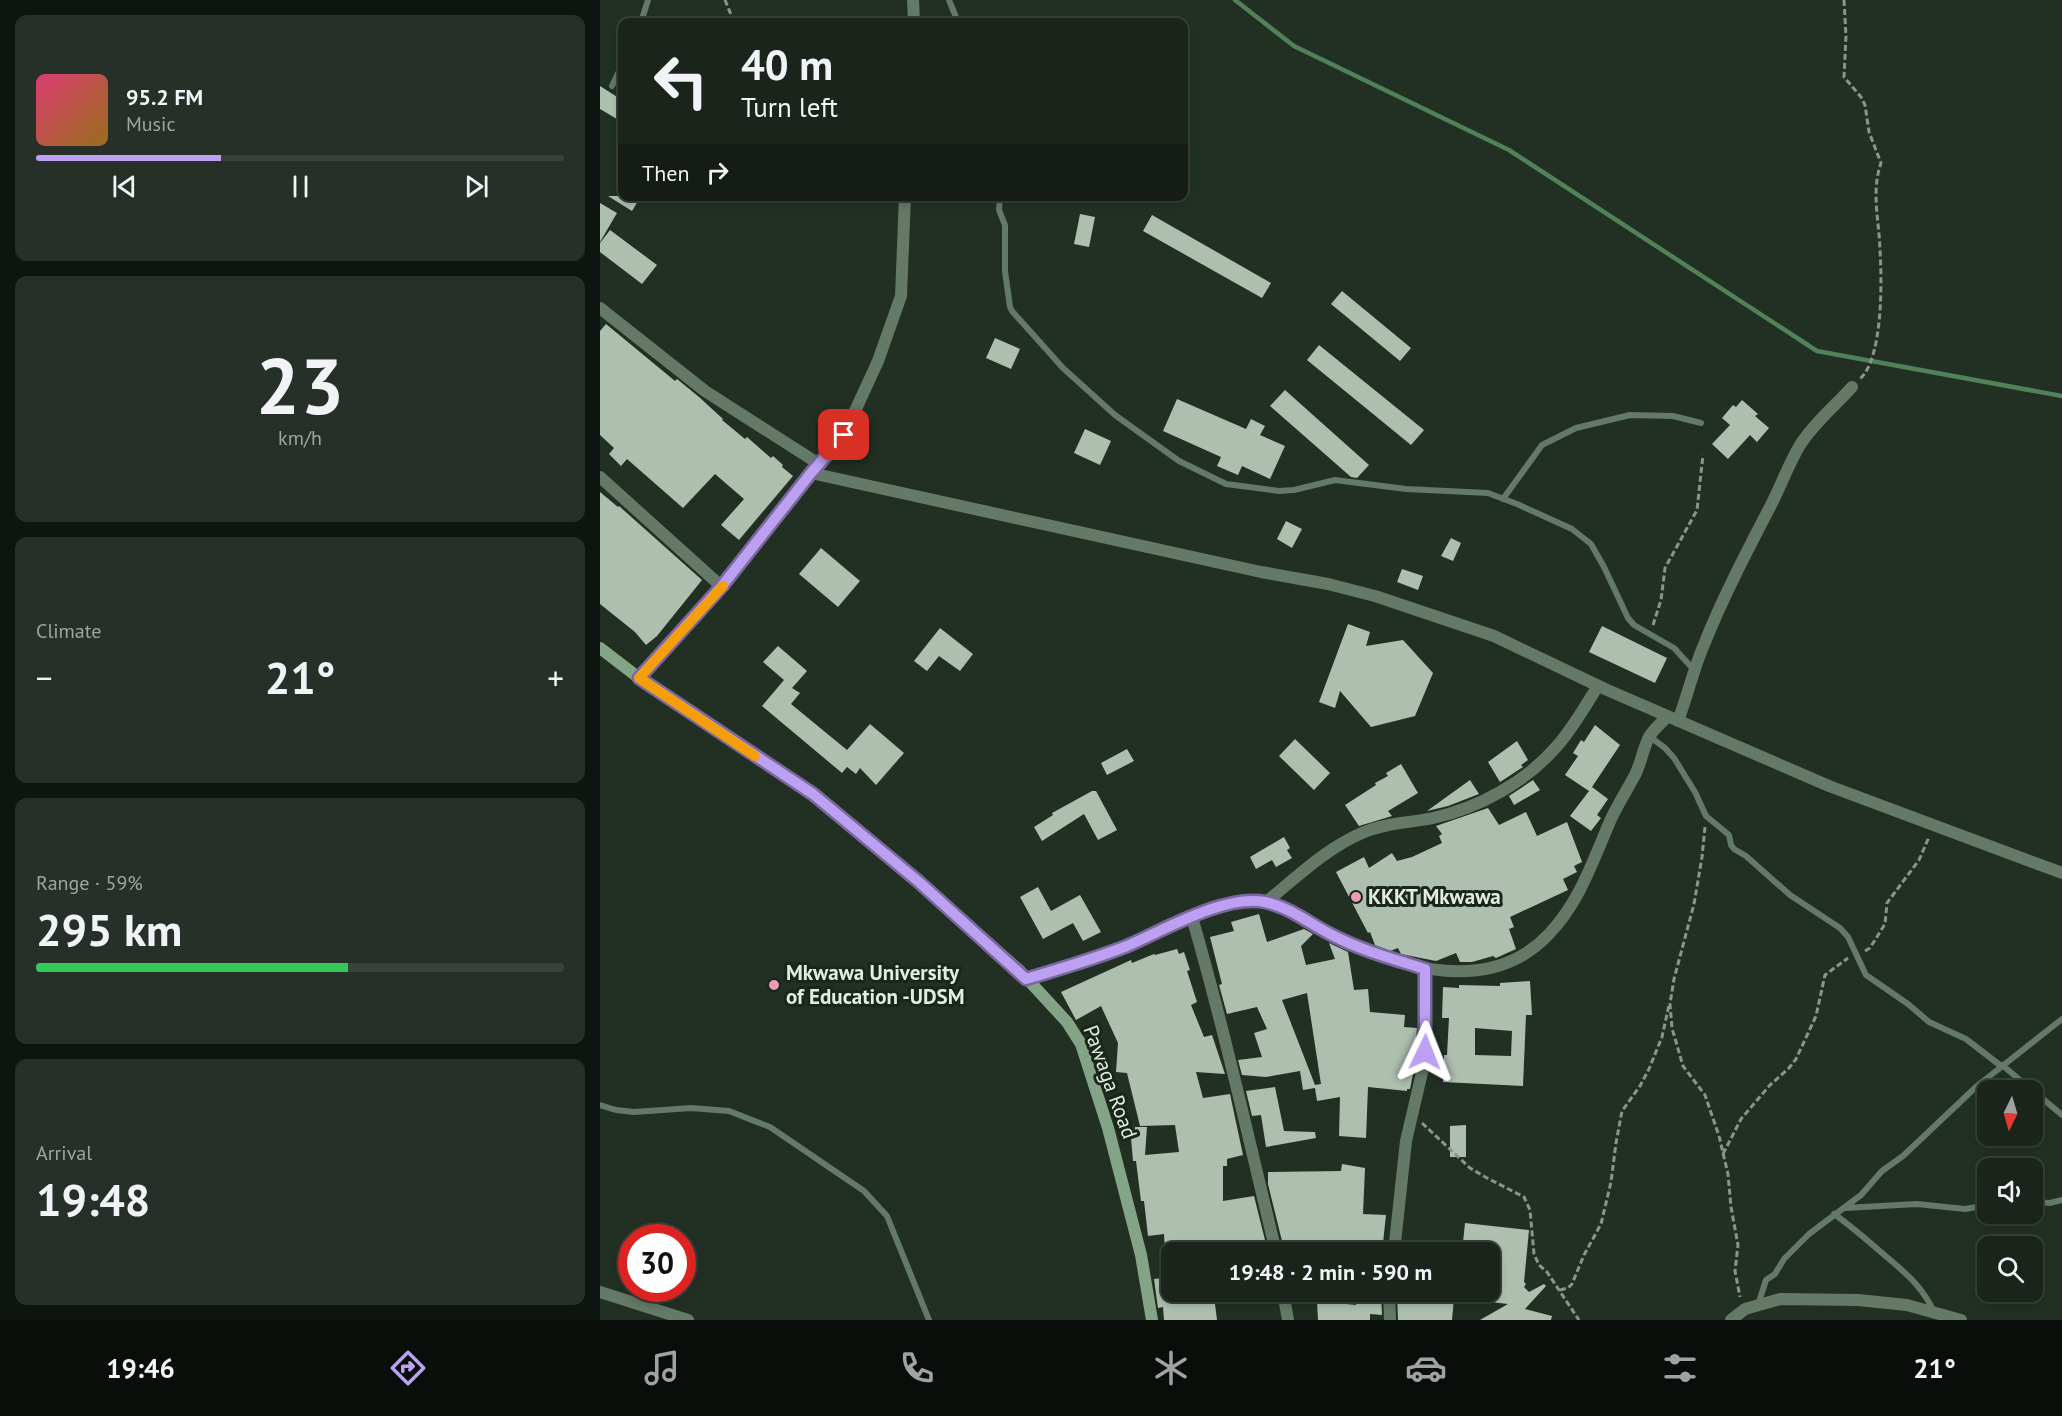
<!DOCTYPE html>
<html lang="en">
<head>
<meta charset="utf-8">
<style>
	:root { --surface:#1a241b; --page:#273028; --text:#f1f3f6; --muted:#9fa4a3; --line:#38413a; --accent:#bca0f2 }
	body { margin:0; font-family:"PT Sans",sans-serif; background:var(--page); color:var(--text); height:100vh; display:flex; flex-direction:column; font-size:22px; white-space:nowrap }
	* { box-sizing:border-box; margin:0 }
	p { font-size:20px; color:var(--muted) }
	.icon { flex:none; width:33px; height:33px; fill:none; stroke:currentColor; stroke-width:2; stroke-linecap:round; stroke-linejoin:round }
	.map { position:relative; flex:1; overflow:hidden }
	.details { display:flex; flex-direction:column; gap:15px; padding:15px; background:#0e140f; width:600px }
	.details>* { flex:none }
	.hud { position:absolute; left:18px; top:18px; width:570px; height:183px; border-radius:12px; box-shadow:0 3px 9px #0003,0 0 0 2px var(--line); background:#1a241b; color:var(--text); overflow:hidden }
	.needle { width:39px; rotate:185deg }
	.tools { position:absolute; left:1377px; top:1080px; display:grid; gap:12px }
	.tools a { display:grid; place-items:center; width:66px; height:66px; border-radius:12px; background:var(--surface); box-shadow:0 3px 9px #0003,0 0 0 2px var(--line); font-size:30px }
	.speed { position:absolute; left:18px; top:1224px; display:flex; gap:12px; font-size:30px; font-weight:700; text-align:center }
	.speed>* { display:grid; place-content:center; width:78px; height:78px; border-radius:50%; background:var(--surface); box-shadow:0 3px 9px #0003,0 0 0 2px var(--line); line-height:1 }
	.speed .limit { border:9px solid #d22; background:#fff; color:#111 }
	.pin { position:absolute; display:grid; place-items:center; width:51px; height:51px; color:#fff; margin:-26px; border-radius:12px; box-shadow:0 3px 9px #0006 }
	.me { position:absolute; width:66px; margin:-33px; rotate:2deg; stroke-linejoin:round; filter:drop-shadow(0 0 4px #0008) }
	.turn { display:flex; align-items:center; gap:21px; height:126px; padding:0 24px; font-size:27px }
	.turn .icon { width:78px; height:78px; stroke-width:2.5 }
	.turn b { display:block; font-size:42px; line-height:51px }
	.then { display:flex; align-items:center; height:57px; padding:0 24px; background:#0003; gap:12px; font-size:22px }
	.big { font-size:45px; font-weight:700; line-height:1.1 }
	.details .tile { flex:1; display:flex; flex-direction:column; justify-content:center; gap:9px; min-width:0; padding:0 21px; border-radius:12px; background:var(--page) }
	.details .dial { align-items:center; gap:0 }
	.dial b { font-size:78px; line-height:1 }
	.song { display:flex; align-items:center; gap:18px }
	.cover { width:72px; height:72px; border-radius:9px; background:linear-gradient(135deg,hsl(340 70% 55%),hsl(40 70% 35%)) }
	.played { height:6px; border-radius:3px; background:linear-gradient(90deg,var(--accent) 35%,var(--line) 35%) }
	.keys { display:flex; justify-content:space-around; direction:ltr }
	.heat { display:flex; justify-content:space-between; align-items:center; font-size:33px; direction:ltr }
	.charge { height:9px; border-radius:4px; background:linear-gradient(90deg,#34c759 59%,var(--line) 0) }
	.trip { position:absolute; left:561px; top:1242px; width:339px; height:60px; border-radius:12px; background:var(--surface); box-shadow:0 3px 9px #0003,0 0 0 2px var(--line); font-weight:700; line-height:60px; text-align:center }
	.tabs { display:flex; height:96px; justify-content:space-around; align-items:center; background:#0a0e0b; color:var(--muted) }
	.tabs .icon { width:42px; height:42px }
	.tabs .selected { color:var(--accent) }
	.tabs b { font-size:27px; color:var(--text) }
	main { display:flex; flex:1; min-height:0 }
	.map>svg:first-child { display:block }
</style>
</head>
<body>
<main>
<section class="details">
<div class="tile">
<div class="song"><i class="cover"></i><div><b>95.2 FM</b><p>Music</p></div></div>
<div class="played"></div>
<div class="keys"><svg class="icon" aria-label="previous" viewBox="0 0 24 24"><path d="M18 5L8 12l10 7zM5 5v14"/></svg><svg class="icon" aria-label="pause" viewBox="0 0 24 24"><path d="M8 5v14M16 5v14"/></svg><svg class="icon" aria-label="next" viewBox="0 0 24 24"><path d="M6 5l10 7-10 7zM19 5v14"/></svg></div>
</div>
<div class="tile dial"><b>23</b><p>km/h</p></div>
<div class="tile"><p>Climate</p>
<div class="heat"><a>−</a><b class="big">21°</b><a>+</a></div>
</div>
<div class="tile"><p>Range · 59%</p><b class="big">295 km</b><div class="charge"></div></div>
<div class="tile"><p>Arrival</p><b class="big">19:48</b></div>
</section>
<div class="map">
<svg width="1462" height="1320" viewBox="0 0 1462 1320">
	<rect width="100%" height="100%" fill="#223024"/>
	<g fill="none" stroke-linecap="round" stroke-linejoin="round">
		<path stroke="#518158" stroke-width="4.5" d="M635,0L694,46L909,150L1217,351L1462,396"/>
	</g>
	<path fill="#aebfaf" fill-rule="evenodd" d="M0,86L22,100V122L0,109Z
		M8,196H41L32,211Z
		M0,203L17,213L0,242Z
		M480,214L495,217L489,247L474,244Z
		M552,215L671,283L662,298L543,231Z
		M10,230L57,265L42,284L0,252V243Z
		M742,291L811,348L800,361L731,304Z
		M6,324L75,381L77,379L99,397L123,419L122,420L145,439L147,437L171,458L173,456L183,465L182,467L193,476L139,540L121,525L144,499L115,474L83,508L27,459L21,466L9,454L14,448L0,435V331Z
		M395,338L420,349L411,369L386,358Z
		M719,345L824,430L811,445L707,360Z
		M685,390L769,465L757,478L751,477L670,406Z
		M577,399L646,429L651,419L665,426L660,435L685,446L670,479L642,466L638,475L617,466L621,457L563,431Z
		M1142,400L1158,414L1155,416L1169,428L1157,442L1150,435L1128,459L1112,444L1130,425L1122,418L1133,405L1136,407Z
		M485,429L511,441L500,465L474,453Z
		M0,492L18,507L19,506L102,580L57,636L46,645L35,632L0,604Z
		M686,521L702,529L692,548L677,539Z
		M851,538L861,543L853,561L841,556Z
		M221,548L260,581L238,607L199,574Z
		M802,569L823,576L818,590L797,582Z
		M748,624L770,632L766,646L803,640L833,673L815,716L771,727L740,691L735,708L719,702Z
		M1002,626L1067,658L1055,683L989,652Z
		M340,628L373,654L360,671L339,656L327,671L314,661Z
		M178,646L207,671L192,688L200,693L191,704L247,750L270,724L304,753L276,785L260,768L256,774L247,767L242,773L162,706L184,680L163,662Z
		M995,725L1020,745L990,790L992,787L1008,799L997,815L1001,818L991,831L970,816L989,791L965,775L978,756L973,753L981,740L984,742Z
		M695,739L730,773L714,790L679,756Z
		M917,741L928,760L921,765L923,767L900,782L888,762Z
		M527,749L534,761L507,775L501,763Z
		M801,764L818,793L788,811L792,816L759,826L745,805L776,785L775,783L788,776L786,773Z
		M870,780L879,794L848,806L827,811Z
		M933,780L940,790L914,805L909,796Z
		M492,791H496L517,830L498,840L484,814L442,841L434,827L453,815L452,813Z
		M888,808L899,825L926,812L937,836L967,822L982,862L974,866L977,872L963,879L968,890L910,917L914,927L909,929L916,949L896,958L893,956L872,962H860L856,953L836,961L801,954L798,948L790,951L775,945L770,932L768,933L736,872L764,857L769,868L792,853L797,861L812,857L842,843L839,836L842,834L836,826Z
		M684,837L690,848L687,850L692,858L676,867L672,860L656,869L650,857Z
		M438,887L451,911L480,895L501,932L483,941L473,923L443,939L420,897Z
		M659,914L667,942L704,929L713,934L701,946L706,965L735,959L729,943L748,952L754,990L768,989L770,1012L805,1015L804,1027L817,1028L813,1074L810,1089H807V1091L768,1087L766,1138L739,1136L740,1097L717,1101L715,1088L703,1090L700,1071L666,1077L642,1075L638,1060L662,1057L654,1033L667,1029L657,1007L627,1014L619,985L622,984L610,937L634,931L631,922ZM707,993L721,1084L715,1085L682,1000Z
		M577,949L579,954L584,952L590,970L587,971L597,1002L591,1005L604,1037L612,1035L625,1074L596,1072L603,1098L630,1094L643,1155L627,1159V1166H623V1201L654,1196L666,1244L658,1245V1252H565L564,1234L548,1236L544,1201H541L536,1161H533L531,1138H534L535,1127H547L545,1155L579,1152L575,1125L540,1126L527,1073L516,1072L518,1043L501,1006L476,1020L461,992L531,960L532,963L554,954L555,955Z
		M930,981L932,1015H926L923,1086L843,1082L844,1055H847L849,1018H842L843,987L859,988V985L900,986V983ZM875,1028L912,1031L911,1056L875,1055Z
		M675,1087L684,1131L715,1132L716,1138L666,1147L661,1115L652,1116L646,1091Z
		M866,1125V1157H850V1126Z
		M742,1164L765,1168L763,1214L786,1215L782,1252H690L691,1242L682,1241L668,1184V1172L741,1171Z
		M865,1223L929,1230L924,1282L926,1284L924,1287L929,1292L944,1284L946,1286L925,1309L952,1316L951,1320H880L908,1304L890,1302V1252H862Z
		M572,1277L573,1296L618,1292H649V1304H615L617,1320H564L563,1307L558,1308L554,1279Z
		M757,1292L781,1293L782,1315L770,1314V1320H718L717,1301L756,1305Z
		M797,1294L854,1298L852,1320H798Z"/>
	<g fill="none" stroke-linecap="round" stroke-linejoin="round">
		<path stroke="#8a948b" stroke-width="3" stroke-dasharray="6 3" stroke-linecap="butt" d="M125,0L134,22
			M1244,0L1246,36L1244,77L1261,97L1265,105L1269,132L1281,163C1271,192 1279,219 1280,250C1282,281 1283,358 1260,379
			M1053,625L1061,600L1065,568L1097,510L1103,455
			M1105,827L1102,857L1094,904L1074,979L1070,1004L1072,1028L1083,1066L1105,1095L1119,1136L1128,1174L1131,1207L1138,1245L1135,1271L1140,1297
			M1265,951L1270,948L1285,924L1287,903L1319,860L1329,837
			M822,1123L870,1168L887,1178L924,1197L930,1210L934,1254L939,1265L947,1272L979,1320
			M1123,1154L1141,1119L1170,1085L1189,1068L1196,1059L1216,1016L1225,975L1248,958
			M960,1290L968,1288L972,1284L984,1255L1001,1224L1011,1182L1016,1143L1022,1111L1040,1086L1049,1069L1062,1037L1069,1005"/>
		<path stroke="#647967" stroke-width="6" d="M349,0L358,22
			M41,22L48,0
			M12,86L22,65
			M400,196L399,210L405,225V271L410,307L412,311L463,368L515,415L579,461L626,484L679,491L694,490L735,480L806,489L888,493L917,504L972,529L991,544L1004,567L1028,618L1034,625L1074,648L1095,671
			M903,499L942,445L976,428L1030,415L1073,416L1101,423
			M1049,736L1065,748L1074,758L1095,792L1106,816L1129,835L1131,845L1134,849L1146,856L1190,895L1240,928L1248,937L1266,975L1308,1004L1329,1022L1366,1039L1401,1066
			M1402,1065L1462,1115
			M0,1105L16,1110L34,1112L91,1108L129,1111L170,1127L264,1191L287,1216L329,1320
			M1432,1202L1450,1203L1462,1200
			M1245,1208L1317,1204L1365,1209L1388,1205
			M1234,1214C1251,1226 1266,1239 1282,1253C1304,1272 1321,1284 1334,1312
			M1158,1305L1166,1280L1175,1274L1184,1259L1209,1234L1261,1195L1282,1171L1303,1156L1377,1086L1462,1019"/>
		<path stroke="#647967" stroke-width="12" d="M0,308L105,391L219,464
			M0,477L122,587
			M1078,721C1087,697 1093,671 1103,647C1122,599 1146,553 1170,507C1181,486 1188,465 1200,445C1214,423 1235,406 1252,387
			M666,902C697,877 725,849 762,833C784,823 809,823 833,818C879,808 926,782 957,746C973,728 985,706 998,686
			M592,917C624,1028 649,1140 676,1252
			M426,979C460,969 493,959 525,946C555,934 583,920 613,909C626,905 639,899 652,900C684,901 708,924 734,937C801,969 891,996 949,934C981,900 993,860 1011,819C1018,804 1027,790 1035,775C1041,763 1043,749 1049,737C1053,730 1061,723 1067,717
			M794,1252L806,1141L824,1064L826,1040L825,969
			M0,1292L88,1320
			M683,1292L688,1320
			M789,1292L790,1320
			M1131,1320L1145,1309L1180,1299L1258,1300L1307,1305L1361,1320"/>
		<path stroke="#647967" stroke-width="12" d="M313,0L314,22
			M211,473L661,572L728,584L775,596L894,636L1005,689L1229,786L1462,873
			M39,678L122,587L211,473L244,435L278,361L301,296L305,196"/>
		<path stroke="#84a487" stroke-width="12" d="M0,648L39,678L213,794L319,882L420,971L467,1022L481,1044L508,1128L541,1255L552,1320"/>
	</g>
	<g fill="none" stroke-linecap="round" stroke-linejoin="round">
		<g stroke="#7a689d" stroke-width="15">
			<path id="route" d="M244,435L211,473L122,586L39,678L213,794L319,882L426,979C460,969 494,959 527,946C564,930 625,894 665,902C690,907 711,925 734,936C763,951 794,959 825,969V1052"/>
		</g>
		<use href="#route" stroke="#bca0f2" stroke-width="10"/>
		<path stroke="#f59e0b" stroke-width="10" d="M123,586L39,678L155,756"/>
	</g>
	<g fill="#f09ab7" stroke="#19261a" stroke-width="2">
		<circle cx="756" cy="897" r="6"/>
		<circle cx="174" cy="985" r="6"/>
	</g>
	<g text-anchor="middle" stroke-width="6" stroke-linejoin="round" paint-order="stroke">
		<g font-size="21" font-weight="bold" fill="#e3ebe3" stroke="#19261a" text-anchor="start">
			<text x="768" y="904">KKKT Mkwawa</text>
			<text x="186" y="980">Mkwawa University<tspan x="186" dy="24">of Education -UDSM</tspan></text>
		</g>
		<g font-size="21" fill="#e3ebe3" stroke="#19261a">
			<text transform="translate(510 1082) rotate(70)" y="7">Pawaga Road</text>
		</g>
	</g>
</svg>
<div class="tools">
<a><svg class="needle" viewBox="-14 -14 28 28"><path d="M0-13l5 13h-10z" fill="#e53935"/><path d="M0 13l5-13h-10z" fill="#9fa4a3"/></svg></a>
<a><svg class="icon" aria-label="sound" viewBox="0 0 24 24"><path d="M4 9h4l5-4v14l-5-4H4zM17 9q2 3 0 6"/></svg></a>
<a><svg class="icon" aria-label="search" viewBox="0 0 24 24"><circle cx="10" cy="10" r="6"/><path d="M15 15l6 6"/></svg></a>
</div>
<div class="speed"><div class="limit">30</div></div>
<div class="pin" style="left:244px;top:435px;background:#d93025"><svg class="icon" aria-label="arrive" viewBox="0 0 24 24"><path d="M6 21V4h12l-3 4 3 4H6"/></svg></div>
<svg class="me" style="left:825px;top:1052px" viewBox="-20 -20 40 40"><path d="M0-17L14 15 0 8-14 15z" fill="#bca0f2" stroke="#fff" stroke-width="4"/></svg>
<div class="trip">19:48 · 2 min · 590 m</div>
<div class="hud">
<div class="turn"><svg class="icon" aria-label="left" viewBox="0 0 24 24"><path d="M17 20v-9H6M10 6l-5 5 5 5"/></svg><div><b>40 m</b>Turn left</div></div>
<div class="then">Then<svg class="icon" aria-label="right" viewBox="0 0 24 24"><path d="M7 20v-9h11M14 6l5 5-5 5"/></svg></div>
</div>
</div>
</main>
<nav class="tabs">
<b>19:46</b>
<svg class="icon selected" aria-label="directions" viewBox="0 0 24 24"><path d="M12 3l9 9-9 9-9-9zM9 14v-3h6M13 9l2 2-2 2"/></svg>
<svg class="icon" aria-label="music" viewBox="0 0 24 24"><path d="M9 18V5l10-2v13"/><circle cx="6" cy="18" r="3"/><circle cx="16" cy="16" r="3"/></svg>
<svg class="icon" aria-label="phone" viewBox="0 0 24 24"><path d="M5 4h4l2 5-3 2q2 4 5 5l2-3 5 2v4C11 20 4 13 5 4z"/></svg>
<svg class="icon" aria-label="climate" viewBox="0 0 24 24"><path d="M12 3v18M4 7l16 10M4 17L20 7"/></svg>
<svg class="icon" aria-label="car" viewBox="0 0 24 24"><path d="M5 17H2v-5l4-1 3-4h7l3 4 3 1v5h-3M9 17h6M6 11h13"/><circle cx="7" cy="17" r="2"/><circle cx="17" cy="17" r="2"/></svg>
<svg class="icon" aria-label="filters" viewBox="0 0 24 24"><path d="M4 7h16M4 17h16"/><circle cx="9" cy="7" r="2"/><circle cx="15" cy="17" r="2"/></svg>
<b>21°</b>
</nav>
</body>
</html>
